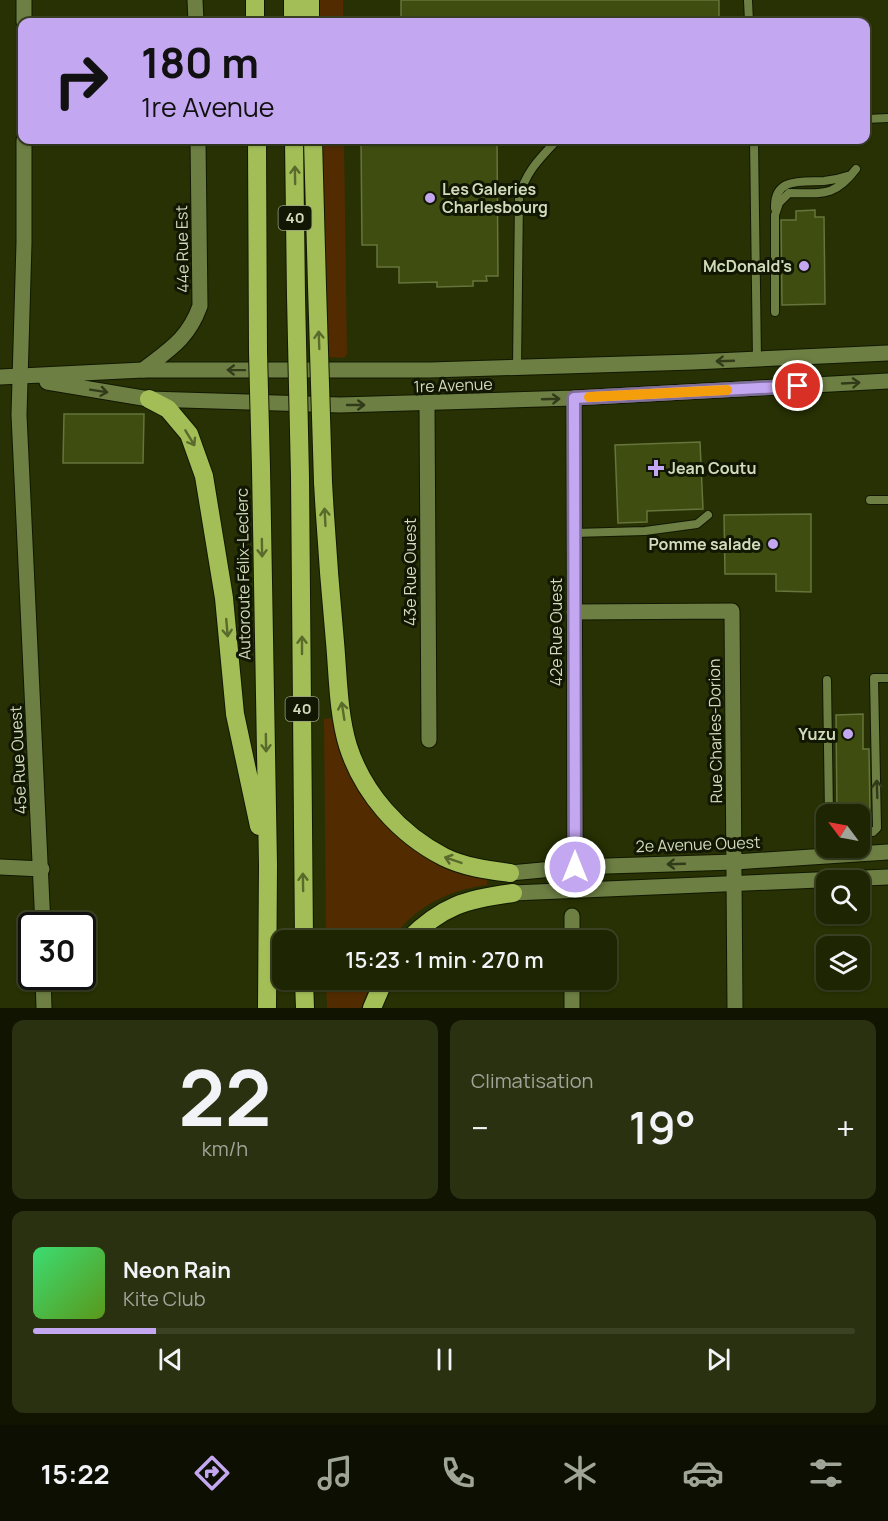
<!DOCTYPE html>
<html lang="fr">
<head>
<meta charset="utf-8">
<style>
	:root { --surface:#1d2502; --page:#2a3111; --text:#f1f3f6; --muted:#a0a599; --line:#3b4224; --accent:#c4a7f1 }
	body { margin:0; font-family:Manrope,sans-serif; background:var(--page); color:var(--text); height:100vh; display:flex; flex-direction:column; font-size:22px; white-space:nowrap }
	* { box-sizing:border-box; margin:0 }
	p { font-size:20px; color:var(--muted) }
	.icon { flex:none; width:33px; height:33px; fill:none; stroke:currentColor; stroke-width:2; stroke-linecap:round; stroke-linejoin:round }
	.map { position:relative; height:1008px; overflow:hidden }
	.drawer { display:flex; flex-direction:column; gap:12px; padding:12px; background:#101401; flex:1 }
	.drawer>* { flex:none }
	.hud { position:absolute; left:18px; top:18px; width:852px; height:126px; border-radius:12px; box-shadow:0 2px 4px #0004,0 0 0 2px var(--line); background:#c4a7f1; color:#111; overflow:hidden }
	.needle { width:39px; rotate:302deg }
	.buttons { position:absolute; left:816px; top:804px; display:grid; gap:12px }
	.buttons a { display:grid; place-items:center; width:54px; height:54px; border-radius:12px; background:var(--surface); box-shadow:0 2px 4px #0004,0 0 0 2px var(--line); font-size:30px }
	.speed { position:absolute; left:18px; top:912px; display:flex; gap:12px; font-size:30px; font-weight:700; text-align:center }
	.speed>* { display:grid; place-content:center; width:78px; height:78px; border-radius:50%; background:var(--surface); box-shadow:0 2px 4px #0004,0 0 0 2px var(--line); line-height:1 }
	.speed .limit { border:3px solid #111; border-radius:9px; background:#fff; color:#111 }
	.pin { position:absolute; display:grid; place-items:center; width:51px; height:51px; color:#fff; margin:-26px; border:3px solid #fff; border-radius:50%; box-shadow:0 2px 6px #0007 }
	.me { position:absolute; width:66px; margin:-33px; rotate:0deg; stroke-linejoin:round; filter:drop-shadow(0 0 4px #0008) }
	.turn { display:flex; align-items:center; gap:21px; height:126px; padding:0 24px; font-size:27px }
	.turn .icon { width:78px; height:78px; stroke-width:2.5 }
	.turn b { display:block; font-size:42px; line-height:51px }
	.big { font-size:45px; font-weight:600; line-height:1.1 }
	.drawer .tile { flex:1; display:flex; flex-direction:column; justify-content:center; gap:9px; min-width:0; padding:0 21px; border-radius:12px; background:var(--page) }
	.drawer .dial { align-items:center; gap:0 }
	.dial b { font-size:78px; line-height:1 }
	.song { display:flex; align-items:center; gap:18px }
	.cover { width:72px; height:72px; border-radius:9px; background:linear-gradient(135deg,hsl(140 70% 55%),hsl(90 70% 35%)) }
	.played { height:6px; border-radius:3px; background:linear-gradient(90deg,var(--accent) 15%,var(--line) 15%) }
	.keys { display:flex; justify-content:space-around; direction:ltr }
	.heat { display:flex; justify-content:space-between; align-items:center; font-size:33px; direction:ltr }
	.drawer .tiles { flex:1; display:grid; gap:12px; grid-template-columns:1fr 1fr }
	.tile:last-child { grid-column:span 2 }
	.trip { position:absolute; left:272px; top:930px; width:345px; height:60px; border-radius:12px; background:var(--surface); box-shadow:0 2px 4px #0004,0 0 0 2px var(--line); font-weight:600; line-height:60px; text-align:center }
	.menu { display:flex; height:96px; justify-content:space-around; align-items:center; background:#0c0f01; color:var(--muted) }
	.menu .icon { width:42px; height:42px }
	.menu .current { color:var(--accent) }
	.menu b { font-size:27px; color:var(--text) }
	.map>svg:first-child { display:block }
</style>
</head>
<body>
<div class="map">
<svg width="888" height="1008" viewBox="0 0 888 1008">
	<rect width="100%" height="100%" fill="#273103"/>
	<path fill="#522c00" d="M317,0H343V22H318Z
		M322,140H344L347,354L344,358L328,357Z
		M334,718C347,801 404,862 487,879V885C449,890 413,907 392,940H326L324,719Z
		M326,980H372L361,1008H327Z"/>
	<path fill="#3f4d10" stroke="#65753b" stroke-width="1.5" d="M401,0H719V22H401Z
		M361,140H497L498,276H486L487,281H473V286L437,287V282L399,283V267H377V245H362Z
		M815,210V217H824L825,304L782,305L781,220H796V211Z
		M64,414H144L143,463H63Z
		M700,442L703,509L647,511V522L618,523L615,445Z
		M811,514V592L776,591V574H725L724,515Z
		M863,714V749H869L870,814H837L836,715Z"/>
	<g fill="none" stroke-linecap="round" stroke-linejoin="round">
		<g stroke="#111800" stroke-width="10">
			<path id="lane" d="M748,0L749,22
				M866,119L888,118
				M754,140L757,360
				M775,208C774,177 802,182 824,181C833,180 842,178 851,175
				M775,312V215L779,203L789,193C821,193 834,198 856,169
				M517,367L519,198C525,173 539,159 557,140
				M870,500H888
				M574,533L645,531L697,524L708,515
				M827,680L829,814
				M860,832H873L877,828L874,678H888"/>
		</g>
		<g stroke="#111800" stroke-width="17">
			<path id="street" d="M24,0V22
				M195,0L196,22
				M24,140V243L19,415L43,926
				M143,370C170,349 188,339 200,306L198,140
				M574,398L575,867
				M427,404L429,740
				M574,612L732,611L735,1008
				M0,867L42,869
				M572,916V940
				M43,976L44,1008
				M572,980V1008"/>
		</g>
		<g stroke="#111800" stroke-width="17">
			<path id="secondary" d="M0,377L143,370H430L693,362L888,353
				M47,382L149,399L340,405L574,398L888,381
				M510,873L575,867L735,862L888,852
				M513,893L888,877"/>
		</g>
		<g stroke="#111800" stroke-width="20">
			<path id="highway" d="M255,0V22
				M293,0V22
				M310,0V22
				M257,140L258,352
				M294,140L296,296
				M313,140L317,286
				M149,399L168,409L189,434L204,476L224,598L235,714L259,826
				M261,468L268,865L267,1008
				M300,477L304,940
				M323,482C326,536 330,589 335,642C338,675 338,713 348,746C363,793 399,834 444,857C464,867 488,870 510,873
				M408,940C442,906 466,899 513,893
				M304,980L305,1008
				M372,1008L384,980"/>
		</g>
		<use href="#lane" stroke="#6e7f44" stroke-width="8"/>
		<use href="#street" stroke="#6e7f44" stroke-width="15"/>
		<use href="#secondary" stroke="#6e7f44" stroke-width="15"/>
		<use href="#highway" stroke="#a3be57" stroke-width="18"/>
		<g stroke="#111800" stroke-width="20" stroke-linecap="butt">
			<path id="highway-bridge" d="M317,286L323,482
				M296,296L300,477
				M258,352L261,468"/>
		</g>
		<use href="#highway-bridge" stroke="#a3be57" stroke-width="18"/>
	</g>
	<defs><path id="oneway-shaft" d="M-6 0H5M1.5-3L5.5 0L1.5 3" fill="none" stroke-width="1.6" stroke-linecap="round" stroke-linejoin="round" transform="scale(1.5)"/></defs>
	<g stroke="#5a6a2c">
		<use href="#oneway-shaft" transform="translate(295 175) rotate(-91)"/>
		<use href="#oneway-shaft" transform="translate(319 340) rotate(-92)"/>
		<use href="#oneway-shaft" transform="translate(190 438) rotate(59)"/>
		<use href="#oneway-shaft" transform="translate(325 517) rotate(-93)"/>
		<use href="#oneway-shaft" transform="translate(262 548) rotate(89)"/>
		<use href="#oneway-shaft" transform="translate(227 628) rotate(85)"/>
		<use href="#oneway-shaft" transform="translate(302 645) rotate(-90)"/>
		<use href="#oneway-shaft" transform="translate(343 711) rotate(-99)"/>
		<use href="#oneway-shaft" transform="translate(266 743) rotate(89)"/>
		<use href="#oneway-shaft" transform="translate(453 860) rotate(-161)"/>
		<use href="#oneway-shaft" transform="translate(303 882) rotate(-91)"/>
	</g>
	<g stroke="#323b19">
		<use href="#oneway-shaft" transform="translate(725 361) rotate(178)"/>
		<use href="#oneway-shaft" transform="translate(236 370) rotate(-179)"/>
		<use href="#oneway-shaft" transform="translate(851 383) rotate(-3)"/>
		<use href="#oneway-shaft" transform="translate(99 391) rotate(9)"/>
		<use href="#oneway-shaft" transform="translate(551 399) rotate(-2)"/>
		<use href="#oneway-shaft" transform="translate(356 405)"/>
		<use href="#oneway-shaft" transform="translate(877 789) rotate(-92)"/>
		<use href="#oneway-shaft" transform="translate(676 864) rotate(178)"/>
	</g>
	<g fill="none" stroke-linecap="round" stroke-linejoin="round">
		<g stroke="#7f6d9d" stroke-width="15">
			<path id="route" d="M575,867L574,398L798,386"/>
		</g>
		<use href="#route" stroke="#c4a7f1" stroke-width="10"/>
		<path stroke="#f59e0b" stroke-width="10" d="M589,397L727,390"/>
	</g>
	<g fill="#c4a7f1" stroke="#111702" stroke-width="2">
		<circle cx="430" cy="198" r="6"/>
		<circle cx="804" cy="266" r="6"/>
		<path d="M653 459h6v6h6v6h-6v6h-6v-6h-6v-6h6z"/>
		<circle cx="773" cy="544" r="6"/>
		<circle cx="848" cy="734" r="6"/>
	</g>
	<g text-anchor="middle" stroke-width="6" stroke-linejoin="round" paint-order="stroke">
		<g fill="#111702" stroke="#97a084" stroke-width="1.5">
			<rect x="278.5" y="206" width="33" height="24" rx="4.5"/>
			<rect x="285.5" y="697" width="33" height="24" rx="4.5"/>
		</g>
		<g font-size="15" font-weight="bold" fill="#d1dbbc">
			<text x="295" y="223">40</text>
			<text x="302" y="714">40</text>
		</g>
		<g font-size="16" font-weight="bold" fill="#d1dbbc" stroke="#111702" text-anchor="end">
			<text x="442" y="195" text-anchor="start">Les Galeries<tspan x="442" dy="18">Charlesbourg</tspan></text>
			<text x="792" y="272">McDonald's</text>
			<text x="668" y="474" text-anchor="start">Jean Coutu</text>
			<text x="761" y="550">Pomme salade</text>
			<text x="836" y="740">Yuzu</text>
		</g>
		<g font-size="16" fill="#d1dbbc" stroke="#111702">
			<text transform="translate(182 249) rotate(-91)" y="6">44e Rue Est</text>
			<text transform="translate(453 385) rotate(-2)" y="6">1re Avenue</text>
			<text transform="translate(410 572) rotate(-90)" y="6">43e Rue Ouest</text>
			<text transform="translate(243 574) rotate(-91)" y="6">Autoroute Félix-Leclerc</text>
			<text transform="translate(556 632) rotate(-90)" y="6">42e Rue Ouest</text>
			<text transform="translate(715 731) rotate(-91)" y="6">Rue Charles-Dorion</text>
			<text transform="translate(18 760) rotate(-93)" y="6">45e Rue Ouest</text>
			<text transform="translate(698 844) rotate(-2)" y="6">2e Avenue Ouest</text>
		</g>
	</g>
</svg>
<div class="buttons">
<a><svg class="needle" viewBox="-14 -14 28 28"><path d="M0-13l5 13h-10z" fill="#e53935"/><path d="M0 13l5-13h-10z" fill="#a0a599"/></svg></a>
<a><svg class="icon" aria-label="search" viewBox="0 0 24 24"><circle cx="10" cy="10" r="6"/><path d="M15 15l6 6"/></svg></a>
<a><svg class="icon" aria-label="layers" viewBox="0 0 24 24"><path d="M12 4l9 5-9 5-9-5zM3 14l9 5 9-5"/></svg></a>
</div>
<div class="speed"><div class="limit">30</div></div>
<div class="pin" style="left:798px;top:386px;background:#d93025"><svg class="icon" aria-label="arrive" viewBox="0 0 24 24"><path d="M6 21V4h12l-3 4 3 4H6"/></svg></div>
<svg class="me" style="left:575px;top:867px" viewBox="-20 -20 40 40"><circle r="17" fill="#c4a7f1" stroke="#fff" stroke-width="3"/><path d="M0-11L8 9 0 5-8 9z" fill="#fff"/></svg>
<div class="trip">15:23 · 1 min · 270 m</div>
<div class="hud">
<div class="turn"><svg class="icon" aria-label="right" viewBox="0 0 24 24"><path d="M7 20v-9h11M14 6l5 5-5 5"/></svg><div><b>180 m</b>1re Avenue</div></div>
</div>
</div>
<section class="drawer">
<div class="tiles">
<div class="tile dial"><b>22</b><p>km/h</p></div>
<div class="tile"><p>Climatisation</p>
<div class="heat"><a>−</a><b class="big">19°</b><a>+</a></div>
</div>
<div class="tile">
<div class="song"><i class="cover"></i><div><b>Neon Rain</b><p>Kite Club</p></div></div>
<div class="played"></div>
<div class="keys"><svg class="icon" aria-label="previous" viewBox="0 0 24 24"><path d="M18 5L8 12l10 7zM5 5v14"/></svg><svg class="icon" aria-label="pause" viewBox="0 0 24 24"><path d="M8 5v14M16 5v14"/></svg><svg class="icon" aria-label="next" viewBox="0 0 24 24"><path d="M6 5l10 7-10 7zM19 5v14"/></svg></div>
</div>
</div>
</section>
<nav class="menu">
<b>15:22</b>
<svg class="icon current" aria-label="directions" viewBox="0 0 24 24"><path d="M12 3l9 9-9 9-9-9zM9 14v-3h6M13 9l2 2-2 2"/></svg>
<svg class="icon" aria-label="music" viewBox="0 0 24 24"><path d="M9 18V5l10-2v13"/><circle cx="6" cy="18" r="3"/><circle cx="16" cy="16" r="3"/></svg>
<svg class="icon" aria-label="phone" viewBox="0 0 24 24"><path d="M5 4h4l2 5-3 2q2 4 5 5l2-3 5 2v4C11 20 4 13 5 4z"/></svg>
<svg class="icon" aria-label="climate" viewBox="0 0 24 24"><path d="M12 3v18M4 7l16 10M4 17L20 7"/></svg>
<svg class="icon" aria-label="car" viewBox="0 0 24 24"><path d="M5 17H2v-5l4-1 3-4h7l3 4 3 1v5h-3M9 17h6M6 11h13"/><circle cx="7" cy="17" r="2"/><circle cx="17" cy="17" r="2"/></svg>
<svg class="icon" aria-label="filters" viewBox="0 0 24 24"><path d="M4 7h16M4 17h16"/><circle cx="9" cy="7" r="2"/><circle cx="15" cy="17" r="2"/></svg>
</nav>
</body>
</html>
